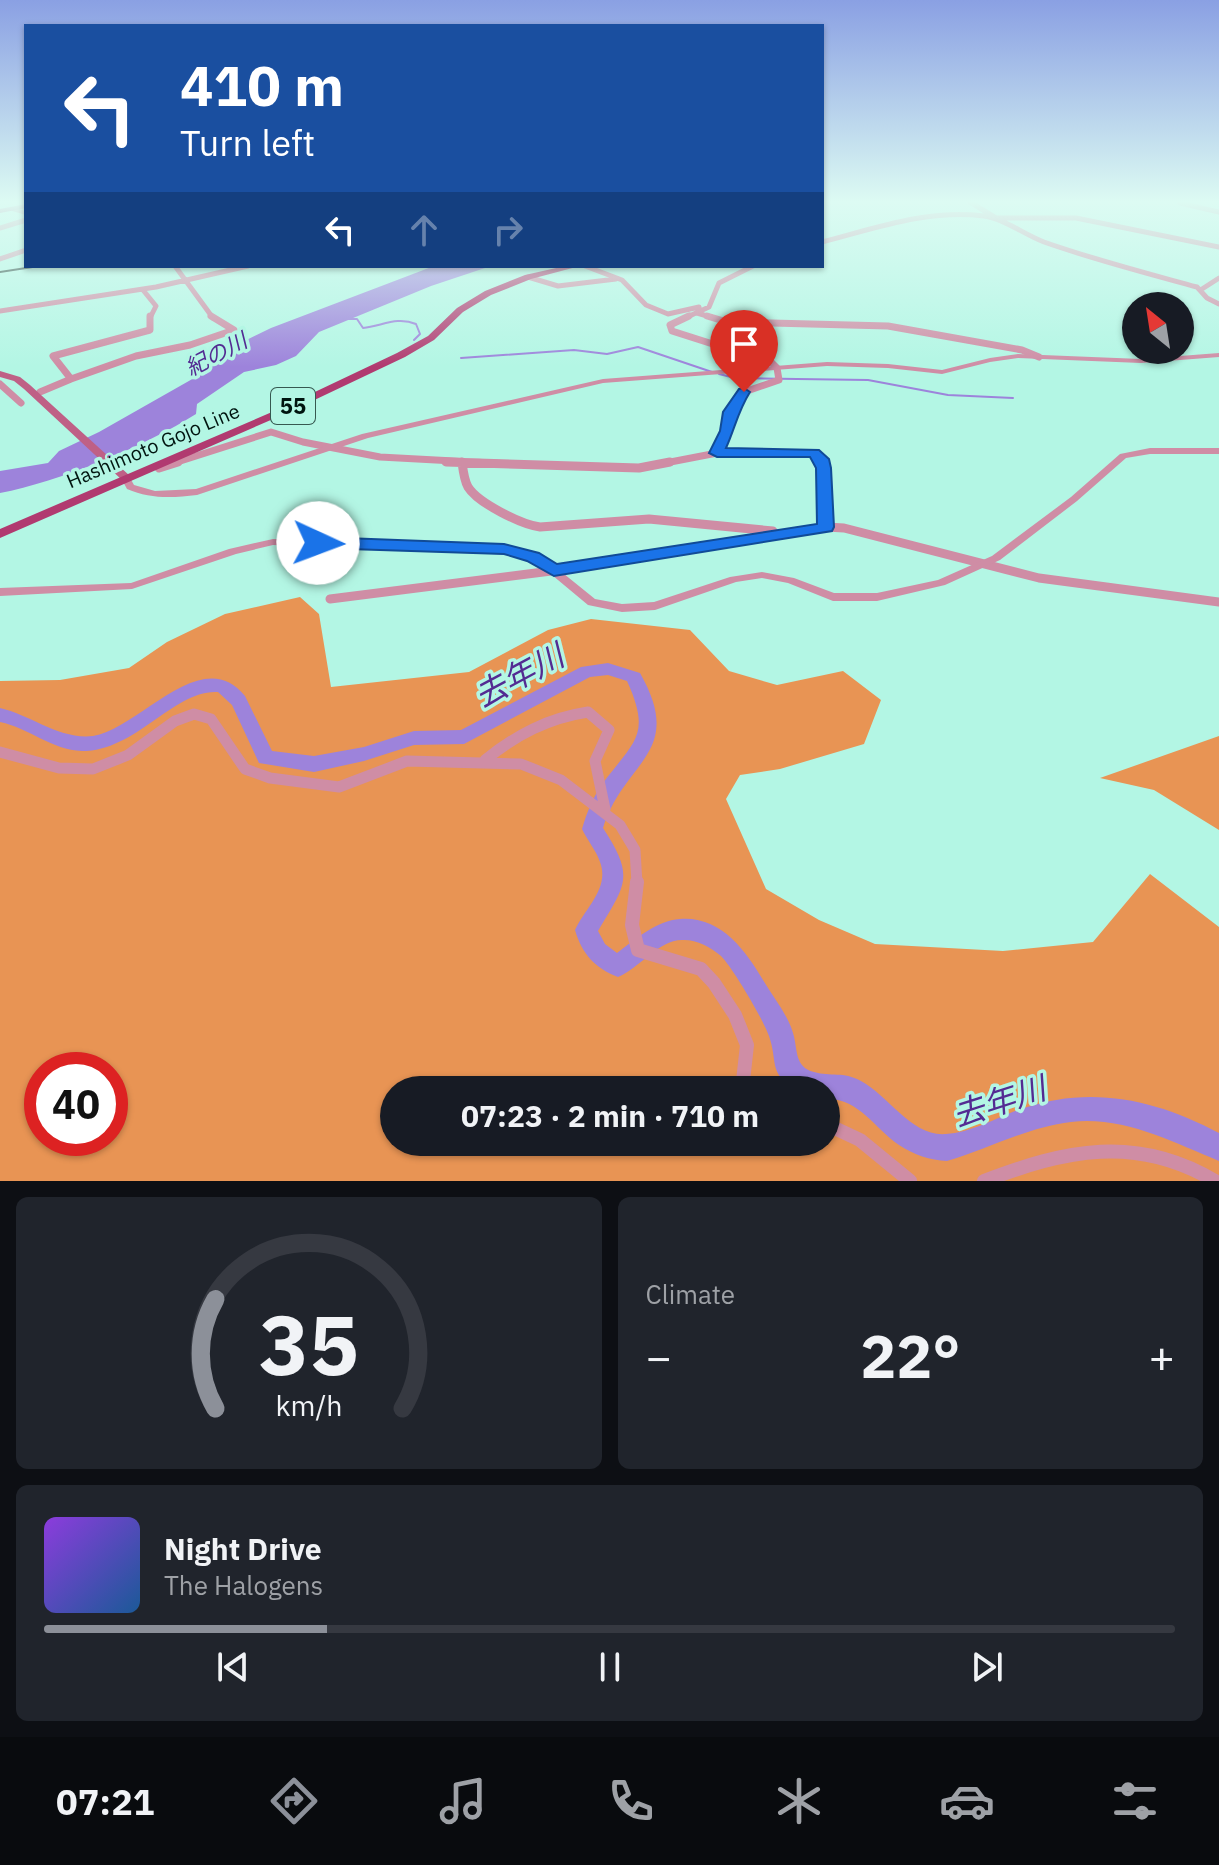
<!DOCTYPE html>
<html lang="en">
<head>
<meta charset="utf-8">
<style>
	:root { --surface:#171b24; --page:#20242c; --text:#f1f3f6; --muted:#9ea1a6; --line:#363941; --accent:#8c9099 }
	body { margin:0; font-family:"IBM Plex Sans","Noto Sans JP",sans-serif; background:var(--page); color:var(--text); height:100vh; display:flex; flex-direction:column; font-size:30px; white-space:nowrap }
	* { box-sizing:border-box; margin:0 }
	p { font-size:26px; color:var(--muted) }
	.icon { flex:none; width:44px; height:44px; fill:none; stroke:currentColor; stroke-width:2; stroke-linecap:round; stroke-linejoin:round }
	.map { position:relative; height:1181px; overflow:hidden }
	.side { display:flex; flex-direction:column; gap:16px; padding:16px; background:#0d0f14; flex:1 }
	.side>* { flex:none }
	.hud { position:absolute; left:24px; top:24px; width:800px; height:244px; border-radius:0px; box-shadow:0 2px 6px #0004; background:#1a4fa0; color:#fff; overflow:hidden }
	.needle { width:52px; rotate:330deg }
	.controls { position:absolute; left:1122px; top:292px; display:grid; gap:16px }
	.controls a { display:grid; place-items:center; width:72px; height:72px; border-radius:50%; background:var(--surface); box-shadow:0 2px 6px #0004; font-size:40px }
	.speed { position:absolute; left:24px; top:1052px; display:flex; gap:16px; font-size:40px; font-weight:700; text-align:center }
	.speed>* { display:grid; place-content:center; width:104px; height:104px; border-radius:50%; background:var(--surface); box-shadow:0 2px 6px #0004; line-height:1 }
	.speed .limit { border:12px solid #d22; background:#fff; color:#111 }
	.pin { position:absolute; display:grid; place-items:center; width:68px; height:68px; color:#fff; margin:-82px -34px; border-radius:50% 50% 50% 0; rotate:-45deg; box-shadow:0 0 8px #0007 }
	.pin .icon { rotate:45deg }
	.me { position:absolute; width:88px; margin:-44px; rotate:92deg; stroke-linejoin:round; filter:drop-shadow(0 0 6px #0008) }
	.turn { display:flex; align-items:center; gap:28px; height:168px; padding:0 24px; font-size:36px }
	.turn .icon { width:104px; height:104px; stroke-width:2.5 }
	.turn b { display:block; font-size:56px; line-height:68px }
	.lanes { display:flex; align-items:center; height:76px; padding:0 24px; background:#0003; justify-content:center; gap:40px; direction:ltr }
	.lanes .off { opacity:.35 }
	.big { font-size:60px; font-weight:700; line-height:1.1 }
	.side .widget { flex:1; display:flex; flex-direction:column; justify-content:center; gap:12px; min-width:0; padding:0 28px; border-radius:12px; background:var(--page) }
	.side .dial { align-items:center; gap:0 }
	.dial svg { height:208px; overflow:visible; fill:none; stroke:var(--line); stroke-width:7; stroke-linecap:round; text-anchor:middle }
	.dial text { fill:var(--text); stroke:none }
	.song { display:flex; align-items:center; gap:24px }
	.cover { width:96px; height:96px; border-radius:12px; background:linear-gradient(135deg,hsl(270 70% 55%),hsl(210 70% 35%)) }
	.played { height:8px; border-radius:4px; background:linear-gradient(90deg,var(--accent) 25%,var(--line) 25%) }
	.keys { display:flex; justify-content:space-around; direction:ltr }
	.heat { display:flex; justify-content:space-between; align-items:center; font-size:44px; direction:ltr }
	.side .tiles { flex:1; display:grid; gap:16px; grid-template-columns:1fr 1fr }
	.widget:last-child { grid-column:span 2 }
	.trip { position:absolute; left:380px; top:1076px; width:460px; height:80px; border-radius:40px; background:var(--surface); box-shadow:0 2px 6px #0004; font-weight:700; line-height:80px; text-align:center }
	.tabs { display:flex; height:128px; justify-content:space-around; align-items:center; background:#090b0e; color:var(--muted) }
	.tabs .icon { width:56px; height:56px }
	.tabs .selected { color:var(--accent) }
	.tabs b { font-size:36px; color:var(--text) }
	.map>svg:first-child { display:block }
</style>
</head>
<body>
<div class="map">
<svg width="1219" height="1181" viewBox="0 0 1219 1181">
	<rect width="100%" height="100%" fill="#b3f6e4"/>
	<path fill="#e89454" fill-rule="evenodd" d="M300,597L319,614L331,687L469,672L548,630L591,619L690,630L729,671L777,685L843,671L881,700L864,744L780,769L740,775L726,799L766,889L819,920L875,944L1003,951L1093,942L1150,874L1219,927V1181H0V681L60,680L129,668L167,642L225,614ZM42,1070H110V1138H42ZM394,1090H826V1142H394Z
		M1219,736V830L1154,790L1100,778Z"/>
	<path fill="#9d83db" d="M434,266H491L431,286L319,332L296,356L276,365L244,372L197,404L196,414C145,446 59,482 0,493V471L48,463L59,451L99,432L210,369L220,353L271,328Z"/>
	<g fill="none" stroke-linecap="round" stroke-linejoin="round">
		<path stroke="#9d83db" stroke-width="2" d="M346,319H357L363,328C382,326 397,316 416,324L420,334L414,340
			M461,358L574,350L607,354L638,347L712,372
			M719,374L735,378L868,380L948,395L1013,398"/>
		<path fill="#9d83db" fill-rule="evenodd" d="M608,663L640,673C686,754 624,760 603,828C635,877 626,884 598,931L605,944L617,953C635,940 657,920 680,919C721,916 745,950 763,980C773,997 788,1015 793,1033C798,1049 794,1067 814,1072C831,1077 843,1071 861,1081C889,1096 912,1137 946,1134C971,1133 998,1117 1021,1109C1090,1085 1155,1099 1219,1133V1161C1172,1142 1124,1116 1071,1122C1028,1127 988,1149 947,1161C930,1160 914,1155 899,1145C874,1128 859,1098 826,1099V1090H794C768,1071 778,1062 769,1036C764,1021 733,968 721,956C711,947 695,939 682,940C658,940 639,969 618,977C595,968 582,954 575,930C585,908 610,888 600,862C596,850 587,840 582,829C587,812 593,797 603,783C634,741 652,736 627,681L608,675L590,677L464,744L414,745L364,761L314,772L259,763L232,705L218,692C174,689 137,751 82,751C52,750 29,728 0,722V708C31,715 60,740 93,736C139,729 202,642 245,696L272,751L314,756L364,747L414,731L461,730L581,667Z"/>
		<path stroke="#cf8da5" stroke-width="5" d="M970,202L996,218H1076L1219,247
			M1180,203L1219,212
			M0,228L26,220
			M822,242C876,228 928,209 984,216C1005,219 1023,234 1044,242C1095,260 1146,273 1197,287L1207,298L1219,304
			M0,259L26,250
			M175,266L213,318
			M585,266L622,280L646,305L668,314L699,307
			M528,277L558,286L616,279
			M1202,289L1219,278
			M143,290L156,306L150,318
			M0,311L156,287L248,266
			M697,313L714,318
			M685,318L709,307L719,283L753,266"/>
		<path stroke="#cf8da5" stroke-width="7" d="M689,316L670,325L672,331L772,363L777,368L779,380L744,392L736,400L717,453
			M707,316L727,322L888,326L1022,350L1039,357
			M71,379L136,356L190,345L234,330L211,316
			M0,384L21,403
			M40,392L71,379L53,356L150,330V316
			M171,464L271,432L303,442L380,457L510,464
			M660,464L717,453H814L823,464"/>
		<path stroke="#cf8da5" stroke-width="9" d="M446,462L639,468L670,462
			M462,462C463,470 464,480 468,487C478,503 522,525 540,527L649,519L773,531
			M822,462L826,527
			M159,468L178,462
			M330,599L575,568L826,527L844,528L1039,578L1219,602"/>
		<path stroke="#cf8da5" stroke-width="11" d="M0,752L59,768L93,769L128,755L175,721L194,714L211,719L245,769L270,778L339,787L407,761L521,764L561,780L620,825L635,850L637,884
			M485,760C516,735 548,718 588,712L609,730L595,761L605,809"/>
		<path stroke="#cf8da5" stroke-width="14" d="M637,882L632,925L638,950L701,969L714,983L735,1015L747,1045L742,1090
			M826,1124L860,1140L910,1181
			M984,1181C1065,1150 1136,1134 1215,1181"/>
		<path fill="#cf8da5" fill-rule="evenodd" d="M1219,353V357L1141,363L1018,358L990,362L942,374L888,368L827,366L603,383L368,438L197,495C172,498 150,499 127,489L121,478L123,476H129L134,485L155,491L196,489L362,434L603,379L827,362L888,364L942,370L990,358L1018,354L1141,359Z
			M1150,448H1219V454H1150L1126,458L1077,501L1000,560L945,585L877,601H833L788,583L762,578L736,582L655,610L622,612L588,605L540,565L518,555L273,545L236,554L132,589L0,596V588L131,583L229,549L273,539L520,549L548,561L595,599L622,604L654,602L730,577L762,572L794,578L834,593H877L938,580L992,556L1071,497L1120,454Z"/>
		<path fill="#bf6086" fill-rule="evenodd" d="M11,207L26,211V215L9,210L8,209Z
			M0,371L20,377L30,385L130,476L131,478L130,480H122L24,389L14,381L0,377Z"/>
		<path fill="#b13a70" fill-rule="evenodd" d="M565,266H580L531,279L491,295L463,312L434,340L405,357L287,413L0,538V529L279,409L397,353L428,336L457,308L485,291L525,275Z"/>
		<path fill="#aa1e66" fill-rule="evenodd" d="M26,204V208L0,213V209Z"/>
		<path stroke="#1a362f" stroke-width="2" d="M0,272L39,266"/>
	</g>
	<linearGradient id="sky" x2="0" y2="1"><stop stop-color="#8aa0e3"/><stop offset="0.55" stop-color="#ddfbf3"/><stop offset="1" stop-color="#ddfbf3" stop-opacity="0"/></linearGradient>
	<rect width="1219" height="367" fill="url(#sky)"/>
	<path fill="#1a73e8" stroke="#114b97" stroke-width="2" d="M744,388L750,392C738,411 735,428 726,448L819,450L829,459L831,468L834,527L832,531L554,576L527,561L504,554L318,548L310,543L318,537L504,544L539,553L557,564L817,524L816,468L810,457H717L709,453L720,431L723,412L739,389Z"/>
	<g text-anchor="middle" stroke-width="7" stroke-linejoin="round" paint-order="stroke">
		<g font-size="20" fill="#001510" stroke="#b3f6e4">
			<text transform="translate(153 446) rotate(-23)" y="7">Hashimoto Gojo Line</text>
		</g>
		<g font-size="22" font-style="italic" fill="#532b92" stroke="#b3f6e4">
			<text transform="translate(216 354) rotate(-28)" y="8">紀の川</text>
		</g>
		<rect fill="#b3f6e4" stroke="#365850" stroke-width="2" x="271" y="388" width="44" height="36" rx="6"/>
		<g font-size="22" font-weight="bold" fill="#001510">
			<text x="293" y="414">55</text>
		</g>
		<g font-size="32" font-style="italic" fill="#532b92" stroke="#b3f6e4">
			<text transform="translate(519 676) rotate(-28)" y="11">去年川</text>
			<text transform="translate(999 1102) rotate(-18)" y="11">去年川</text>
		</g>
	</g>
</svg>
<div class="controls">
<a><svg class="needle" viewBox="-14 -14 28 28"><path d="M0-13l5 13h-10z" fill="#e53935"/><path d="M0 13l5-13h-10z" fill="#9ea1a6"/></svg></a>
</div>
<div class="speed"><div class="limit">40</div></div>
<div class="pin" style="left:744px;top:392px;background:#d93025"><svg class="icon" aria-label="arrive" viewBox="0 0 24 24"><path d="M6 21V4h12l-3 4 3 4H6"/></svg></div>
<svg class="me" style="left:318px;top:543px" viewBox="-20 -20 40 40"><circle r="19" fill="#fff"/><path d="M0-13L10 11 0 6-10 11z" fill="#1a73e8"/></svg>
<div class="trip">07:23 · 2 min · 710 m</div>
<div class="hud">
<div class="turn"><svg class="icon" aria-label="left" viewBox="0 0 24 24"><path d="M17 20v-9H6M10 6l-5 5 5 5"/></svg><div><b>410 m</b>Turn left</div></div>
<div class="lanes"><svg class="icon" aria-label="left" viewBox="0 0 24 24"><path d="M17 20v-9H6M10 6l-5 5 5 5"/></svg><svg class="icon off" aria-label="ahead" viewBox="0 0 24 24"><path d="M12 20V5M6 11l6-6 6 6"/></svg><svg class="icon off" aria-label="right" viewBox="0 0 24 24"><path d="M7 20v-9h11M14 6l5 5-5 5"/></svg></div>
</div>
</div>
<section class="side">
<div class="tiles">
<div class="widget dial"><svg viewBox="0 0 100 80">
<path d="M14 69A42 42 0 1 1 86 69"/>
<path d="M14 69A42 42 0 0 1 14 27" stroke="#8c9099"/>
<text x="50" y="56" font-size="32" font-weight="700">35</text>
<text x="50" y="72" font-size="11">km/h</text>
</svg></div>
<div class="widget"><p>Climate</p>
<div class="heat"><a>−</a><b class="big">22°</b><a>+</a></div>
</div>
<div class="widget">
<div class="song"><i class="cover"></i><div><b>Night Drive</b><p>The Halogens</p></div></div>
<div class="played"></div>
<div class="keys"><svg class="icon" aria-label="previous" viewBox="0 0 24 24"><path d="M18 5L8 12l10 7zM5 5v14"/></svg><svg class="icon" aria-label="pause" viewBox="0 0 24 24"><path d="M8 5v14M16 5v14"/></svg><svg class="icon" aria-label="next" viewBox="0 0 24 24"><path d="M6 5l10 7-10 7zM19 5v14"/></svg></div>
</div>
</div>
</section>
<nav class="tabs">
<b>07:21</b>
<svg class="icon selected" aria-label="directions" viewBox="0 0 24 24"><path d="M12 3l9 9-9 9-9-9zM9 14v-3h6M13 9l2 2-2 2"/></svg>
<svg class="icon" aria-label="music" viewBox="0 0 24 24"><path d="M9 18V5l10-2v13"/><circle cx="6" cy="18" r="3"/><circle cx="16" cy="16" r="3"/></svg>
<svg class="icon" aria-label="phone" viewBox="0 0 24 24"><path d="M5 4h4l2 5-3 2q2 4 5 5l2-3 5 2v4C11 20 4 13 5 4z"/></svg>
<svg class="icon" aria-label="climate" viewBox="0 0 24 24"><path d="M12 3v18M4 7l16 10M4 17L20 7"/></svg>
<svg class="icon" aria-label="car" viewBox="0 0 24 24"><path d="M5 17H2v-5l4-1 3-4h7l3 4 3 1v5h-3M9 17h6M6 11h13"/><circle cx="7" cy="17" r="2"/><circle cx="17" cy="17" r="2"/></svg>
<svg class="icon" aria-label="filters" viewBox="0 0 24 24"><path d="M4 7h16M4 17h16"/><circle cx="9" cy="7" r="2"/><circle cx="15" cy="17" r="2"/></svg>
</nav>
</body>
</html>
